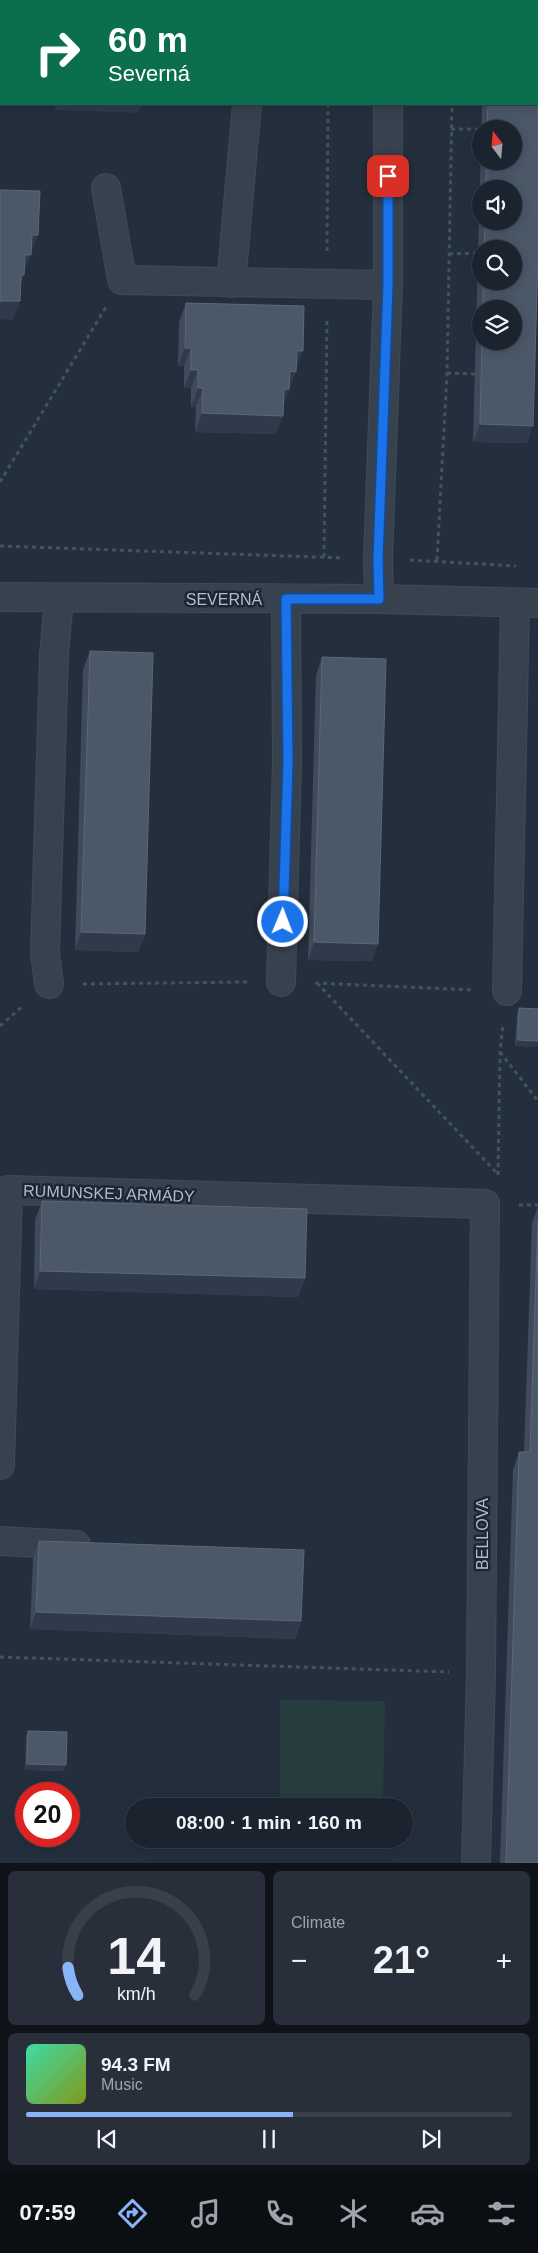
<!DOCTYPE html>
<html lang="en">
<head>
<meta charset="utf-8">
<style>
	:root { --surface:#1b232e; --page:#282f3a; --text:#f1f3f6; --muted:#a0a4aa; --line:#39404a; --accent:#8ab4f8 }
	body { margin:0; font-family:Helvetica,sans-serif; background:var(--page); color:var(--text); height:100vh; display:flex; flex-direction:column; font-size:19px; white-space:nowrap }
	* { box-sizing:border-box; margin:0 }
	p { font-size:16px; color:var(--muted) }
	.icon { flex:none; width:28px; height:28px; fill:none; stroke:currentColor; stroke-width:2; stroke-linecap:round; stroke-linejoin:round }
	.map { position:relative; height:1863px; overflow:hidden }
	.drawer { display:flex; flex-direction:column; gap:8px; padding:8px; background:#0f1319; flex:1 }
	.drawer>* { flex:none }
	.guide { position:absolute; left:0px; top:0px; width:539px; height:105px; box-shadow:0 2px 12px #0003,0 0 0 1px var(--line); background:#0b6e4f; color:#fff; overflow:hidden }
	.needle { width:32px; rotate:344deg }
	.tools { position:absolute; left:472px; top:120px; display:grid; gap:10px }
	.tools a { display:grid; place-items:center; width:50px; height:50px; border-radius:50%; background:var(--surface); box-shadow:0 2px 12px #0003,0 0 0 1px var(--line); font-size:25px }
	.speed { position:absolute; left:15px; top:1782px; display:flex; gap:10px; font-size:25px; font-weight:700; text-align:center }
	.speed>* { display:grid; place-content:center; width:65px; height:65px; border-radius:50%; background:var(--surface); box-shadow:0 2px 12px #0003,0 0 0 1px var(--line); line-height:1 }
	.speed .limit { border:8px solid #d22; background:#fff; color:#111 }
	.pin { position:absolute; display:grid; place-items:center; width:42px; height:42px; color:#fff; margin:-21px; border-radius:10px; box-shadow:0 2px 8px #0006 }
	.me { position:absolute; width:55px; margin:-28px; rotate:1deg; stroke-linejoin:round; filter:drop-shadow(0 0 4px #0008) }
	.turn { display:flex; align-items:center; gap:18px; height:105px; padding:0 25px; font-size:22px }
	.turn .icon { width:65px; height:65px; stroke-width:2.5 }
	.turn b { display:block; font-size:35px; line-height:42px }
	.big { font-size:38px; font-weight:700; line-height:1.1 }
	.drawer .widget { flex:1; display:flex; flex-direction:column; justify-content:center; gap:8px; min-width:0; padding:0 18px; border-radius:8px; background:var(--page) }
	.drawer .dial { align-items:center; gap:0 }
	.dial svg { height:130px; overflow:visible; fill:none; stroke:var(--line); stroke-width:7; stroke-linecap:round; text-anchor:middle }
	.dial text { fill:var(--text); stroke:none }
	.song { display:flex; align-items:center; gap:15px }
	.cover { width:60px; height:60px; border-radius:8px; background:linear-gradient(135deg,hsl(160 70% 55%),hsl(70 70% 35%)) }
	.played { height:5px; border-radius:2px; background:linear-gradient(90deg,var(--accent) 55%,var(--line) 55%) }
	.keys { display:flex; justify-content:space-around; direction:ltr }
	.heat { display:flex; justify-content:space-between; align-items:center; font-size:28px; direction:ltr }
	.drawer .tiles { flex:1; display:grid; gap:8px; grid-template-columns:1fr 1fr }
	.widget:last-child { grid-column:span 2 }
	.trip { position:absolute; left:125px; top:1798px; width:288px; height:50px; border-radius:25px; background:var(--surface); box-shadow:0 2px 12px #0003,0 0 0 1px var(--line); font-weight:700; line-height:50px; text-align:center }
	.dock { display:flex; height:80px; justify-content:space-around; align-items:center; background:#0b0e12; color:var(--muted) }
	.dock .icon { width:35px; height:35px }
	.dock .selected { color:var(--accent) }
	.dock b { font-size:22px; color:var(--text) }
	.map>svg:first-child { display:block }
</style>
</head>
<body>
<div class="map">
<svg width="538" height="1863" viewBox="0 0 538 1863">
	<rect width="100%" height="100%" fill="#242f3e"/>
	<path fill="#263c3f" d="M280,1700L385,1701L383,1806H280Z
		M280,1839H382V1843L280,1841Z"/>
	<g fill="none" stroke-linecap="round" stroke-linejoin="round">
		<g stroke="#414a57" stroke-width="30">
			<path id="minor" d="M389,1V0
				M106,188L122,280L388,285
				M231,283L247,104
				M0,597L379,599L538,603
				M379,599L378,559L388,285V104
				M281,982L287,762L286,599
				M49,984L45,953L54,655L59,598
				M507,991L515,603
				M0,1465L8,1190L485,1204L481,1673L476,1863
				M0,1541L76,1545"/>
		</g>
		<path stroke="#3f5557" stroke-width="3" stroke-dasharray="4 4" stroke-linecap="butt" d="M329,1V0
			M454,1V0
			M451,129H481
			M327,251L328,104
			M449,254L478,253
			M447,373L475,374
			M0,482L106,307
			M0,546L344,558
			M324,557L327,317
			M410,560L516,566
			M437,560L447,373L452,104
			M315,983L474,990
			M317,983L496,1172
			M83,984L249,982
			M0,1026L24,1005
			M500,1052L538,1101
			M498,1175L500,1052L503,1024
			M519,1205H538
			M0,1657L449,1672"/>
		<use href="#minor" stroke="#38414e" stroke-width="28"/>
	</g>
	<path fill="#3f4b5c" fill-rule="evenodd" d="M482,104H538L527,443L473,442ZM481,129H514V161H481ZM481,189H514V221H481ZM481,249H514V281H481ZM481,309H514V341H481Z
		M186,303L296,369L283,405L276,434L195,432L196,406L191,407V388H184V366H178L179,322Z
		M90,651L145,934L138,952L75,950L83,669Z
		M322,657L372,961L308,960L316,675Z
		M519,1008L538,1009L515,1046L517,1014Z
		M42,1201L305,1278L298,1297L34,1289L35,1220Z
		M538,1206V1863H500L513,1470L519,1452H524L532,1223Z
		M39,1541L301,1621L295,1639L30,1629L33,1559Z
		M28,1731L64,1771L25,1770L26,1737Z"/>
	<path fill="#2f3b4b" d="M57,104H142L138,113L54,110Z
		M32,235H38L31,253Z
		M25,255H31L24,273Z
		M21,275H24L18,293Z
		M0,301H20L13,320L0,319Z
		M185,348H191L184,366H178Z
		M297,351H303L296,369Z
		M191,370H198L191,388H184Z
		M290,371L296,372L283,407L277,408Z
		M198,388H203L196,406L191,407Z
		M202,413L283,416L276,434L195,432Z
		M480,424L533,426L527,443L473,442Z
		M81,932L145,934L138,952L75,950Z
		M314,942L378,944L372,961L308,960Z
		M518,1040L538,1041V1047L515,1046Z
		M40,1271L305,1278L298,1297L34,1289Z
		M36,1612L301,1621L295,1639L30,1629Z
		M27,1764L66,1765L64,1771L25,1770Z"/>
	<path fill="#4b5868" stroke="#5c6777" d="M47,0H166L165,1H47Z
		M538,64V257L533,426L480,424L482,341H514V309H483V281H514V249H484L485,221H514V189H486V161H514V129H487L488,104H538Z
		M0,190L40,191L38,235H32L31,255H25L24,275H21L20,301H0Z
		M186,303L304,306L303,351H297L296,372L290,371L289,389H284L283,416L202,413L203,388H198V370H191V348H185Z
		M90,651L153,653L145,934L81,932Z
		M322,657L386,659L378,944L314,942Z
		M519,1008L538,1009V1041L518,1040Z
		M42,1201L307,1209L305,1278L40,1271Z
		M538,1221V1863H506L519,1452H530Z
		M39,1541L304,1550L301,1621L36,1612Z
		M28,1731L67,1732L66,1765L27,1764Z"/>
	<g fill="none" stroke-linecap="round" stroke-linejoin="round">
		<g stroke="#114b97" stroke-width="12">
			<path id="route" d="M283,922L288,762L286,599H379L378,559L388,285V176"/>
		</g>
		<use href="#route" stroke="#1a73e8" stroke-width="9"/>
	</g>
	<g text-anchor="middle" stroke-width="5" stroke-linejoin="round" paint-order="stroke">
		<g font-size="16" fill="#b4bcc9" stroke="#1d2633">
			<text x="224" y="605">SEVERNÁ</text>
			<text transform="translate(109 1193) rotate(2)" y="6">RUMUNSKEJ ARMÁDY</text>
			<text transform="translate(482 1534) rotate(-90)" y="6">BELLOVA</text>
		</g>
	</g>
</svg>
<div class="tools">
<a><svg class="needle" viewBox="-14 -14 28 28"><path d="M0-13l5 13h-10z" fill="#e53935"/><path d="M0 13l5-13h-10z" fill="#a0a4aa"/></svg></a>
<a><svg class="icon" aria-label="sound" viewBox="0 0 24 24"><path d="M4 9h4l5-4v14l-5-4H4zM17 9q2 3 0 6"/></svg></a>
<a><svg class="icon" aria-label="search" viewBox="0 0 24 24"><circle cx="10" cy="10" r="6"/><path d="M15 15l6 6"/></svg></a>
<a><svg class="icon" aria-label="layers" viewBox="0 0 24 24"><path d="M12 4l9 5-9 5-9-5zM3 14l9 5 9-5"/></svg></a>
</div>
<div class="speed"><div class="limit">20</div></div>
<div class="pin" style="left:388px;top:176px;background:#d93025"><svg class="icon" aria-label="arrive" viewBox="0 0 24 24"><path d="M6 21V4h12l-3 4 3 4H6"/></svg></div>
<svg class="me" style="left:283px;top:922px" viewBox="-20 -20 40 40"><circle r="17" fill="#1a73e8" stroke="#fff" stroke-width="3"/><path d="M0-11L8 9 0 5-8 9z" fill="#fff"/></svg>
<div class="trip">08:00 · 1 min · 160 m</div>
<div class="guide">
<div class="turn"><svg class="icon" aria-label="right" viewBox="0 0 24 24"><path d="M7 20v-9h11M14 6l5 5-5 5"/></svg><div><b>60 m</b>Severná</div></div>
</div>
</div>
<section class="drawer">
<div class="tiles">
<div class="widget dial"><svg viewBox="0 0 100 80">
<path d="M14 69A42 42 0 1 1 86 69"/>
<path d="M14 69A42 42 0 0 1 8 52" stroke="#8ab4f8"/>
<text x="50" y="56" font-size="32" font-weight="700">14</text>
<text x="50" y="72" font-size="11">km/h</text>
</svg></div>
<div class="widget"><p>Climate</p>
<div class="heat"><a>−</a><b class="big">21°</b><a>+</a></div>
</div>
<div class="widget">
<div class="song"><i class="cover"></i><div><b>94.3 FM</b><p>Music</p></div></div>
<div class="played"></div>
<div class="keys"><svg class="icon" aria-label="previous" viewBox="0 0 24 24"><path d="M18 5L8 12l10 7zM5 5v14"/></svg><svg class="icon" aria-label="pause" viewBox="0 0 24 24"><path d="M8 5v14M16 5v14"/></svg><svg class="icon" aria-label="next" viewBox="0 0 24 24"><path d="M6 5l10 7-10 7zM19 5v14"/></svg></div>
</div>
</div>
</section>
<nav class="dock">
<b>07:59</b>
<svg class="icon selected" aria-label="directions" viewBox="0 0 24 24"><path d="M12 3l9 9-9 9-9-9zM9 14v-3h6M13 9l2 2-2 2"/></svg>
<svg class="icon" aria-label="music" viewBox="0 0 24 24"><path d="M9 18V5l10-2v13"/><circle cx="6" cy="18" r="3"/><circle cx="16" cy="16" r="3"/></svg>
<svg class="icon" aria-label="phone" viewBox="0 0 24 24"><path d="M5 4h4l2 5-3 2q2 4 5 5l2-3 5 2v4C11 20 4 13 5 4z"/></svg>
<svg class="icon" aria-label="climate" viewBox="0 0 24 24"><path d="M12 3v18M4 7l16 10M4 17L20 7"/></svg>
<svg class="icon" aria-label="car" viewBox="0 0 24 24"><path d="M5 17H2v-5l4-1 3-4h7l3 4 3 1v5h-3M9 17h6M6 11h13"/><circle cx="7" cy="17" r="2"/><circle cx="17" cy="17" r="2"/></svg>
<svg class="icon" aria-label="filters" viewBox="0 0 24 24"><path d="M4 7h16M4 17h16"/><circle cx="9" cy="7" r="2"/><circle cx="15" cy="17" r="2"/></svg>
</nav>
</body>
</html>
